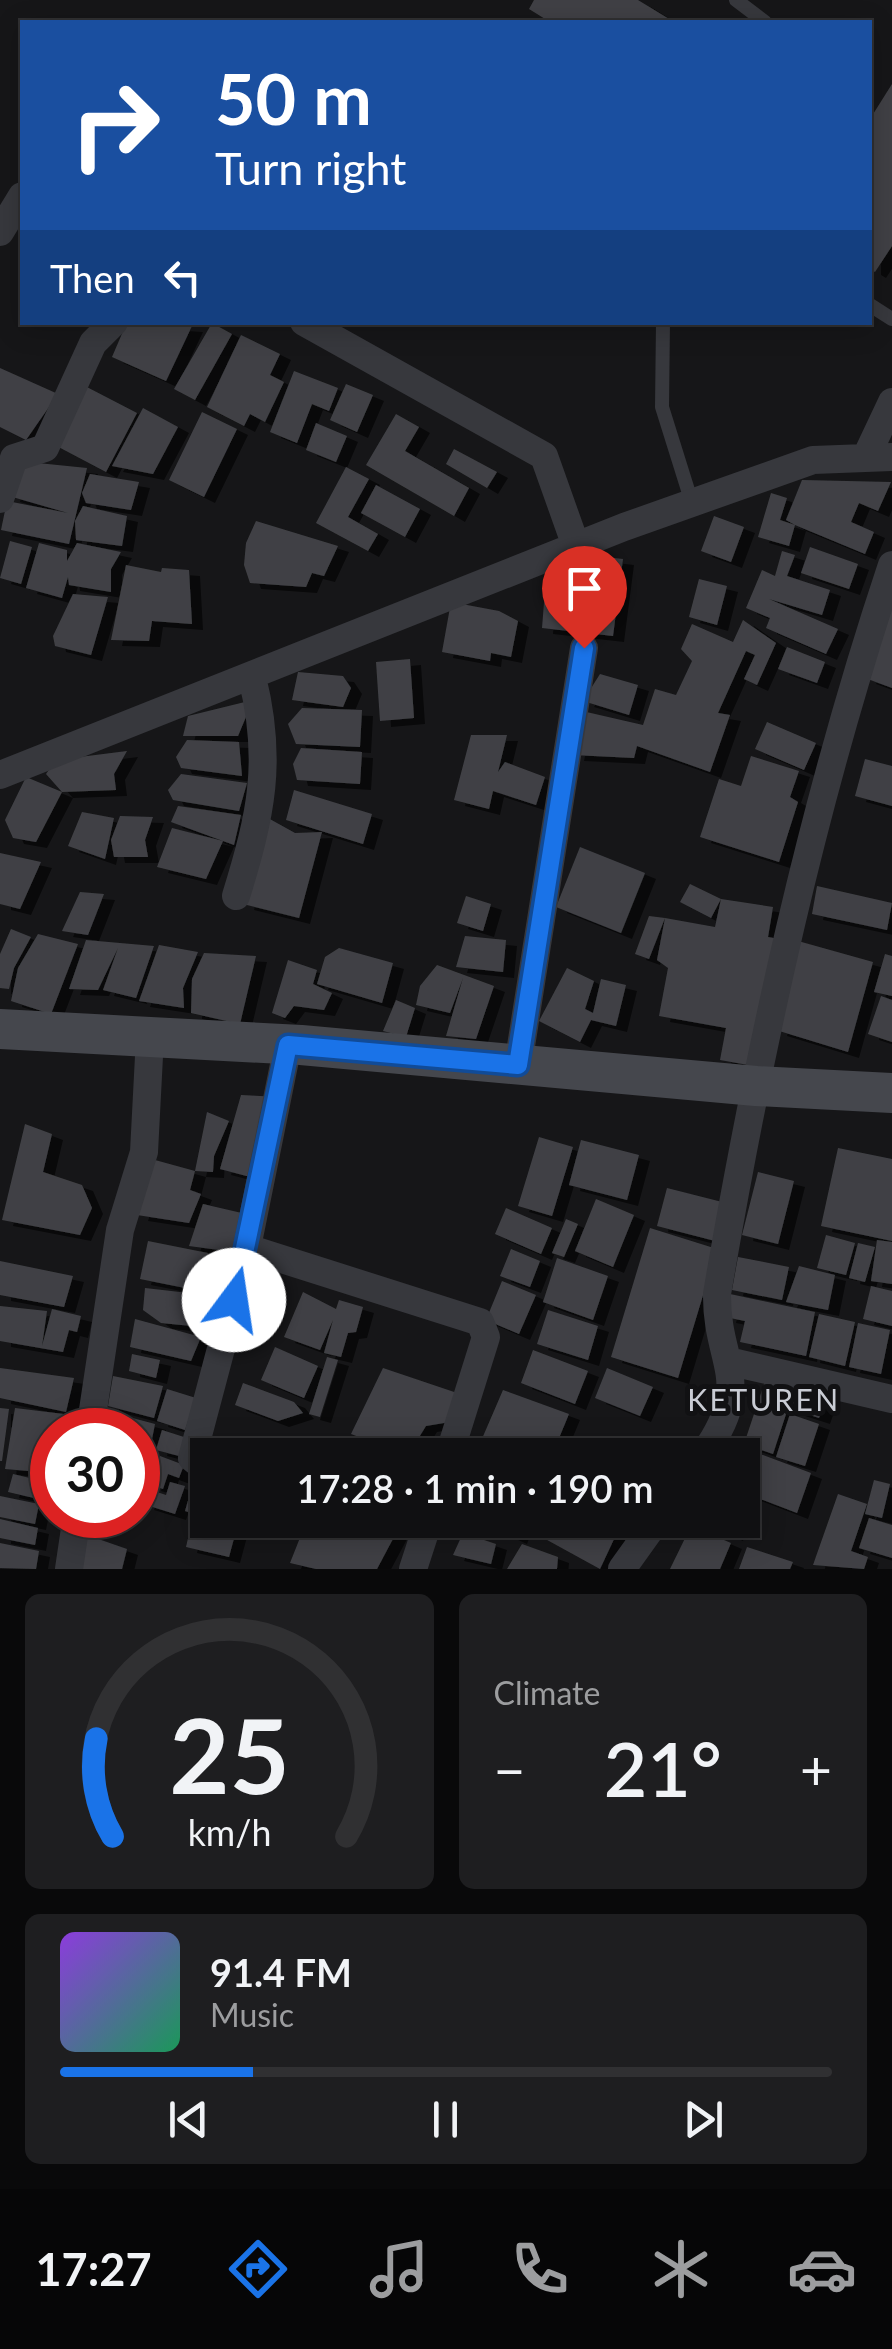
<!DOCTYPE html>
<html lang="en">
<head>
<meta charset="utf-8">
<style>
	:root { --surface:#101012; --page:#1e1e20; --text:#f1f3f6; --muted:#9c9d9f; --line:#303032; --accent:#1a73e8 }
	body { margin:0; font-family:Lato,sans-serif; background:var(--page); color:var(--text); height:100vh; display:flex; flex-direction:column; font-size:38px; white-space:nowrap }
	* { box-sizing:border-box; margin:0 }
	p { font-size:32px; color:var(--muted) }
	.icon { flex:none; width:55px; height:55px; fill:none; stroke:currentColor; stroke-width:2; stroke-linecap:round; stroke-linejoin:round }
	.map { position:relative; height:1569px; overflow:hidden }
	.drawer { display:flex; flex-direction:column; gap:25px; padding:25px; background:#09090a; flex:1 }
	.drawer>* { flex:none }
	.guide { position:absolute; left:20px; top:20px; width:852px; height:305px; border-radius:0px; box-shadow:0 5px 25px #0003,0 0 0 2px var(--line); background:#1a4fa0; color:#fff; overflow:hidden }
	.speed { position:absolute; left:30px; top:1408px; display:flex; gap:20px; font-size:50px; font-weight:700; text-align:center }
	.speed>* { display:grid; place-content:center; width:130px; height:130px; border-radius:50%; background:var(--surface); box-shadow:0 5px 25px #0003,0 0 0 2px var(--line); line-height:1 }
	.speed .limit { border:15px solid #d22; background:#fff; color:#111 }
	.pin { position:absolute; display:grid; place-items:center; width:85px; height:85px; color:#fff; margin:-102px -42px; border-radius:50% 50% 50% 0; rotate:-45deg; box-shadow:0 0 10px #0007 }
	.pin .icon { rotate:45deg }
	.me { position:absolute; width:110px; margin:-55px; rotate:14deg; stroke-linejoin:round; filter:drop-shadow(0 0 8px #0008) }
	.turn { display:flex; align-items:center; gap:35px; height:210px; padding:0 30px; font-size:45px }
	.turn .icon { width:130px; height:130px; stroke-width:2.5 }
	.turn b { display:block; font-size:70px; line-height:85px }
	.then { display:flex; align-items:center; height:95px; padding:0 30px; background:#0003; gap:20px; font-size:38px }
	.big { font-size:75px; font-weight:600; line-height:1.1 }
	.drawer .tile { flex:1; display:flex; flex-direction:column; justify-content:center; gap:15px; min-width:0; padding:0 35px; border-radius:15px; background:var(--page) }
	.drawer .dial { align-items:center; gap:0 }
	.dial svg { height:260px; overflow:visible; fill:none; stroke:var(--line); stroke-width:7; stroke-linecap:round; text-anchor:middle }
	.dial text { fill:var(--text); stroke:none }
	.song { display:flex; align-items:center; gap:30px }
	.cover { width:120px; height:120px; border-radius:15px; background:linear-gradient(135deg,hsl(270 70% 55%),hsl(150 70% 35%)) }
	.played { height:10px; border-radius:5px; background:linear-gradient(90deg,var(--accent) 25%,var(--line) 25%) }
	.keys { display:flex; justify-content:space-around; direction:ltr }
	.heat { display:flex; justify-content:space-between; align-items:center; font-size:55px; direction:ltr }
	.drawer .tiles { flex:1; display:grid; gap:25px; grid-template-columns:1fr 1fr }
	.tile:last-child { grid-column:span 2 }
	.trip { position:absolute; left:190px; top:1438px; width:570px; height:100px; border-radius:0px; background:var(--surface); box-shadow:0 5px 25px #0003,0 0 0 2px var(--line); font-weight:600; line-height:100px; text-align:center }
	.dock { display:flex; height:160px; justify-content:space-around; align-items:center; background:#060607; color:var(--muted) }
	.dock .icon { width:70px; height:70px }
	.dock .on { color:var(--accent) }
	.dock b { font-size:45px; color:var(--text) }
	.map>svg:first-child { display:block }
</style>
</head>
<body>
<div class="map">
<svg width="892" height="1569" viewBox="0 0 892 1569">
	<defs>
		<filter id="shadow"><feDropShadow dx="11" dy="6" stdDeviation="0" flood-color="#0009"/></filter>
	</defs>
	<rect width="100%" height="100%" fill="#161618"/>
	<path fill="#404145" filter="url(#shadow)" d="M534,0H638L674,22H550L529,9Z
		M892,84V246L875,272L870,269V119Z
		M127,322L192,326L166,381L112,357Z
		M212,323L232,334L195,400L174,389Z
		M241,335L280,354L270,375L284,382L265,422L250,414L244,426L207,407Z
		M0,368L58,394L26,440L0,427Z
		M294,371L338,388L329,411L312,404L297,443L270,432Z
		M81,384L137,413L106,472L51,443Z
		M346,384L373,395L357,432L330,420Z
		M143,408L178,427L153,474L112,466Z
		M202,412L237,429L204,497L169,480Z
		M396,414L419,427L405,451L469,488L454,516L366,465Z
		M316,423L347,436L336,462L306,450Z
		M454,449L497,472L487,488L446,464Z
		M18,461L87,468L69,544L1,530L7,501L68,513L9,496Z
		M346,467L369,479L348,517L378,534L368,551L316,523Z
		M90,474L139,482L131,510L86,503L82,493Z
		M802,480L891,482L878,511L859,503L851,522L874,532L865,554L795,525L789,546L758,537L771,493L787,498L780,520L795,525L786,520Z
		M376,485L420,509L405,537L361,513Z
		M83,506L127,516L122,546L76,540L75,521Z
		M714,516L744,527L731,562L701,551Z
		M256,521L338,546L324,576L312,573L306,587L250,583L244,565L246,543Z
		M10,541L32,547L21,584L0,578Z
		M39,543L67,550V561L77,543L121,552L111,569V592L69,585L68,577L62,598L26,588Z
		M810,547L858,564L849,589L801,573Z
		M782,551L795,555L787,576L830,590L822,615L769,599L838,629L826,654L766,628L770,618L746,608L762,570L775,576Z
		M588,555L623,559L613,636L542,628L547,565L582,566Z
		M126,565L161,572L162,568L189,570L192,624L152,621L149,641L111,640Z
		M699,579L727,586L717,625L689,617Z
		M73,594L108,597L91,655L55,646L53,636Z
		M892,598V688L865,678Z
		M451,602L499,611L518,621L511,657L491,653L490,661L442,652Z
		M743,620L776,643L757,685L744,679L755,655L746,651L718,713L730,715L710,772L637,746L634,758L573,755L582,711L643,725L655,689L676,695L692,661L681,649L692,624L733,642Z
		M787,647L825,662L817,683L778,669Z
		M410,659L414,718L380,721L376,662Z
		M298,672L343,676L351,688L343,707L292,700Z
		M600,674L638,685L629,715L583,701Z
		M253,700L238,736H183L188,716Z
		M302,708L362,710L360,747L296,744L288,724Z
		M767,722L816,743L804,770L755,749Z
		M471,735H507L498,772L505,762L545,777L536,805L493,791L489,809L454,800Z
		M187,740L239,742L242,776L181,768L176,757Z
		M301,748L362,752L360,784L297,780L293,764Z
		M127,751L114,774L116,790L62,792L46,774L56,760Z
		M751,756L799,771L790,797L798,802L779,862L700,837L719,779L741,786Z
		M865,759L892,766V806L855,796Z
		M181,774L247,783L239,811L173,800L168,790Z
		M26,777L62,792L36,842L13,838L5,820Z
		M294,790L372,814L363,844L286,820Z
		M178,806L241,815L234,845L171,822Z
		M82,812L114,818L105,859L68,846Z
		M120,816L153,817L145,840L148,857H114L111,840Z
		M268,818L295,833L322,832L299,918L243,904Z
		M172,828L223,841L206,879L157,867Z
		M580,847L645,873L621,933L556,907Z
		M0,853L41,862L20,909L0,904Z
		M690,884L721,899L773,907L768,937L779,939L754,1066L720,1060L726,1028L659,1016L668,968L657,960L665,918L649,959L635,954L649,916L665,918L715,927L721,899L711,918L680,902Z
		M817,886L892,903L887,930L812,914Z
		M80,892L104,894L88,935L62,931Z
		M466,896L491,904L483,931L457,923Z
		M11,929L31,937L14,968L9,989L0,988V954Z
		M38,934L78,944L51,1014L11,1001L18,968Z
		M465,936L506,940L503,972L456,967Z
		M86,940L154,946L136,998L103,990L118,948L98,990L69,989Z
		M798,941L873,962L848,1052L776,1030Z
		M159,945L198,952L183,988L184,1008L139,1001Z
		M339,948L393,963L382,1003L317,984L325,957Z
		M204,953L256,956L240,1024L191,1013L192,979Z
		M885,954L892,956V996L874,992Z
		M288,960L317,970L313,984L332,993L324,1010L294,1006L285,1018L272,1013Z
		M437,965L494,986L476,1039L446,1036L463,978L450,1013L416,1005L420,986Z
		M567,968L594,981L585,1009L593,1013L601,979L626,985L616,1026L591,1020L580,1042L539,1021Z
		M881,996L892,1000V1042L868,1034Z
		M396,1000L415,1008L406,1037L383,1031Z
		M241,1095L278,1097L254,1178L220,1169Z
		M207,1112L229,1121L214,1156L213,1172L195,1171Z
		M25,1124L52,1134L43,1172L82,1185L92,1208L80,1235L2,1220Z
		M539,1137L573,1147L552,1216L518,1206Z
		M581,1140L639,1155L627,1200L569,1185Z
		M838,1148L892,1159V1241L821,1226Z
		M155,1160L195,1171L190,1190L201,1194L189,1223L137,1215Z
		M758,1172L794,1181L778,1244L742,1235Z
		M667,1188L730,1204L719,1242L657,1226Z
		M596,1199L634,1215L613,1267L575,1251Z
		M203,1204L246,1214L234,1252L189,1246Z
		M506,1208L552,1228L541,1254L495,1234Z
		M566,1219L578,1224L564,1257L552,1253Z
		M650,1228L717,1249L678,1378L611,1357Z
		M826,1235L855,1243L846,1275L817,1268Z
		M877,1240L892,1242V1284L871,1281Z
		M148,1241L208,1253L200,1291L140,1279Z
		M858,1243L875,1247L865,1282L849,1278Z
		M511,1249L540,1261L530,1287L500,1276Z
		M738,1257L789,1267L782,1300L732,1290Z
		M557,1258L608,1276L593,1320L543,1302Z
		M0,1261L73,1276L64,1307L0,1295Z
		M799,1266L835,1275L828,1310L786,1302Z
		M502,1281L536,1295L519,1334L486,1320Z
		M871,1286L892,1291V1326L863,1319Z
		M145,1288L206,1295L202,1327L161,1323L143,1310Z
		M303,1292L336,1309L339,1300L363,1307L356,1332L348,1333L341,1357L324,1353L333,1320L320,1350L284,1337Z
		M730,1294L815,1312L806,1356L740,1342L745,1321L725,1317Z
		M0,1306L47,1311L42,1346L52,1309L81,1316L77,1332L69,1330L63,1352L0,1341Z
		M548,1310L598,1326L588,1360L537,1344Z
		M819,1314L855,1322L845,1366L809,1357Z
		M135,1319L201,1337L191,1361L130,1347Z
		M858,1323L890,1330L881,1374L849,1367Z
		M275,1347L318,1366L304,1398L261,1380Z
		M533,1350L588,1371L575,1404L521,1383Z
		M132,1354L160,1360L156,1378L129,1371Z
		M327,1357L338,1360L320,1417L309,1414Z
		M0,1368L74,1378L66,1412L0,1398Z
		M383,1368L463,1395L450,1422L426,1426L408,1455L351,1434Z
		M607,1368L653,1387L640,1416L595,1398Z
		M768,1372L828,1392L819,1418L788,1408L773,1454L744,1444Z
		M113,1376L163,1386L154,1418L108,1406Z
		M243,1383L294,1402L303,1413L278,1421L235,1405Z
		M167,1389L196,1398L185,1430L157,1421Z
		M503,1390L569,1414L552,1455H475Z
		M0,1408L9,1409L2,1461H0Z
		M15,1408L72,1415L68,1430H52V1473L5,1469Z
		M110,1412L155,1424L151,1444L138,1442V1430H104Z
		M790,1414L819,1424L805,1466L776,1457Z
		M162,1430L184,1437L179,1456L156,1450Z
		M568,1437L609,1455H560Z
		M723,1439L751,1450L743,1470L742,1455H717Z
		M138,1452L153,1455L141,1487L138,1486Z
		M755,1452L811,1473L797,1513L742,1492Z
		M160,1456L184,1465L179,1478L168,1474L163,1489L150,1485Z
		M13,1474L51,1483L47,1501L8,1492Z
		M195,1476L208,1480V1518L185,1511Z
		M874,1480L890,1484L882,1518L865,1514Z
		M170,1482L185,1486L175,1514L143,1504L148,1489L166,1495Z
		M838,1494L867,1504L851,1551L868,1557L864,1569L813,1565Z
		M0,1496L39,1504L35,1524L0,1517Z
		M869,1518L892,1525V1558L859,1548Z
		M0,1519L38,1528L35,1545L0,1538Z
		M307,1520H403L377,1569H316L290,1563Z
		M476,1520H523L516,1538Z
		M533,1520H623L600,1569L529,1530Z
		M695,1520H739L732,1535Z
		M192,1521L236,1531L229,1557L186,1547Z
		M691,1526L731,1543L720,1569H670Z
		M81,1533L127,1549L122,1569H74Z
		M463,1533L496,1544L491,1564L453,1555Z
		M0,1543L39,1551L36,1569L0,1568Z
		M522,1544L558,1557L557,1569H507Z
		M747,1547L793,1562L790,1569H739Z"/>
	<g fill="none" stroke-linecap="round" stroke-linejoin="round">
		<path stroke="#37383d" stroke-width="14" d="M736,0L765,22
			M870,305L892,319
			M663,322L662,407L692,503"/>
		<path stroke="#37383d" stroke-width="28" d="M0,232L22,196
			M304,322L544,456L576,546
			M867,455L892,402
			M0,499L14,458L45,448L93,343L114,322
			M0,775L624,527L813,460L892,457
			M236,896C261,815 273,761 252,677
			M518,1065L584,648
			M247,1248L480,1322L486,1337L449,1455
			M732,1362L892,1399
			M90,1430L120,1230L144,1152L150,1037
			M703,1455C756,1381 716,1365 717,1294C759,1048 813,801 892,565
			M208,1471L192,1458L244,1262L288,1045
			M69,1569L77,1515
			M413,1569L429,1520
			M622,1569L657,1520"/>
		<path stroke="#45474d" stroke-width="40" d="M0,1029L301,1045L756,1086L892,1093"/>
	</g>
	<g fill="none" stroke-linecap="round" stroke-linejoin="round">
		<g stroke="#114b97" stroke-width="25">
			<path id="route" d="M234,1300L288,1045L518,1065L584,648"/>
		</g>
		<use href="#route" stroke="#1a73e8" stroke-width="18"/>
	</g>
	<g text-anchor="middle" stroke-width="10" stroke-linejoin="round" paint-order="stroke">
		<g font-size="30" letter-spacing="2.5" fill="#c9ccd4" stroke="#111113">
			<text x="764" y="1411">KETUREN</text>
		</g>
	</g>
</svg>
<div class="speed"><div class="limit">30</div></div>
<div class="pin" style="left:584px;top:648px;background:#d93025"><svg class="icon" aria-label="arrive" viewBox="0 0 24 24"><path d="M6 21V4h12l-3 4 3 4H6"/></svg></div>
<svg class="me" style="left:234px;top:1300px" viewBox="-20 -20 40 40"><circle r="19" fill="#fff"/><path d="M0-13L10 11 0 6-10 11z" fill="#1a73e8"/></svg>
<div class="trip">17:28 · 1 min · 190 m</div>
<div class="guide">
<div class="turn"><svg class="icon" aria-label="right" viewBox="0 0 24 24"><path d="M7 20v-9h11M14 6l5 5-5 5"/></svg><div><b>50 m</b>Turn right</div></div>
<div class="then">Then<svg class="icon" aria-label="left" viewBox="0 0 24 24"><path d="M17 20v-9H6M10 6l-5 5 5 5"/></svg></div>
</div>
</div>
<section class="drawer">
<div class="tiles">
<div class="tile dial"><svg viewBox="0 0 100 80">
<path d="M14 69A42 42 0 1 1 86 69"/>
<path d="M14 69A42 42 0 0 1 9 39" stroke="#1a73e8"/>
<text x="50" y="56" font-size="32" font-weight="700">25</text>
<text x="50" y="72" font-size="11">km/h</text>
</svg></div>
<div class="tile"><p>Climate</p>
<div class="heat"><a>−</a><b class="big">21°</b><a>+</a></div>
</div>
<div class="tile">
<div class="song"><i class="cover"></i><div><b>91.4 FM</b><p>Music</p></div></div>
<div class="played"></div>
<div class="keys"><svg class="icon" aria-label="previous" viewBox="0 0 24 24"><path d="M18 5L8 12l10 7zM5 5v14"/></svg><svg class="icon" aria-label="pause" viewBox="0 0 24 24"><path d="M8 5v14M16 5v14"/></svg><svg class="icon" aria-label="next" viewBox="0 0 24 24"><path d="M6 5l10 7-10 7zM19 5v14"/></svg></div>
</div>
</div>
</section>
<nav class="dock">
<b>17:27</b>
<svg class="icon on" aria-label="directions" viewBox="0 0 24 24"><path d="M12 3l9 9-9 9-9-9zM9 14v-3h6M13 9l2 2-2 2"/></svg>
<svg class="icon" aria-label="music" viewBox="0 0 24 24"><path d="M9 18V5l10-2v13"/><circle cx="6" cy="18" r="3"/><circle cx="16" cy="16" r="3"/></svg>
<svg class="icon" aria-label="phone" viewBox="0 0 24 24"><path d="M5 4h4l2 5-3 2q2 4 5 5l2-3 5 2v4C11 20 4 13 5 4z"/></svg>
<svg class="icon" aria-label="climate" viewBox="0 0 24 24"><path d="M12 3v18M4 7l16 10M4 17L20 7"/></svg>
<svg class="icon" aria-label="car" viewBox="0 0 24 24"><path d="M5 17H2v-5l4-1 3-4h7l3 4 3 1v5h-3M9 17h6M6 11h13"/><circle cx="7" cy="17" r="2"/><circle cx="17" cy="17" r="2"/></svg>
</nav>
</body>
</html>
